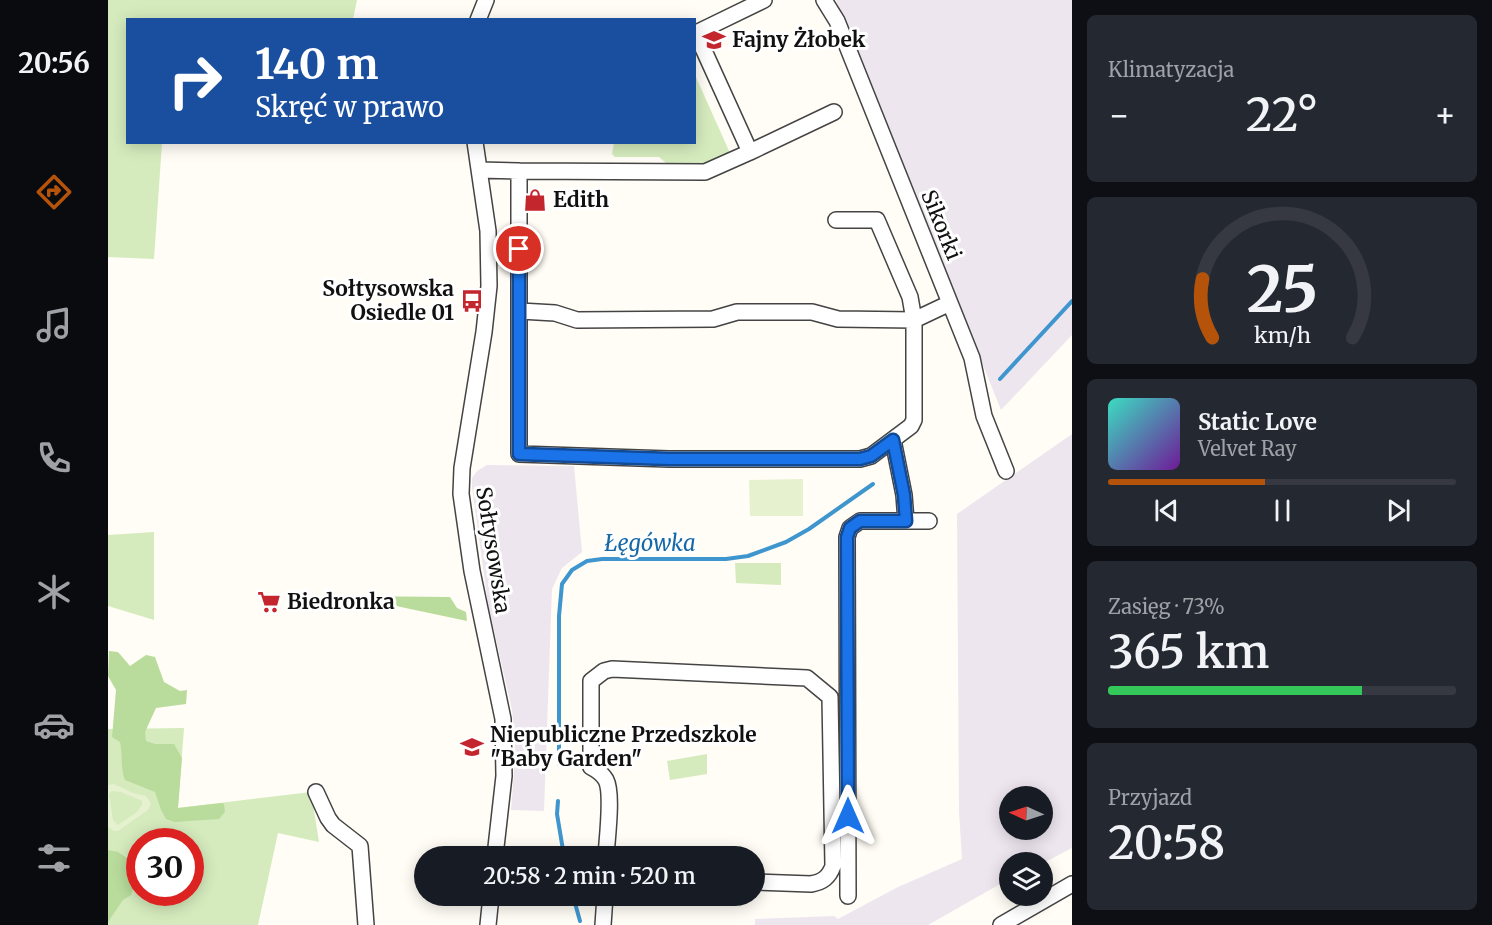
<!DOCTYPE html>
<html lang="pl">
<head>
<meta charset="utf-8">
<style>
	:root { --surface:#171b24; --page:#242831; --text:#f1f3f6; --muted:#9ea1a6; --line:#363941; --accent:#b45309 }
	body { margin:0; font-family:Merriweather,serif; background:var(--page); color:var(--text); height:100vh; display:flex; flex-direction:column; font-size:22px; white-space:nowrap }
	* { box-sizing:border-box; margin:0 }
	p { font-size:20px; color:var(--muted) }
	.icon { flex:none; width:33px; height:33px; fill:none; stroke:currentColor; stroke-width:2; stroke-linecap:round; stroke-linejoin:round }
	.map { position:relative; flex:1; overflow:hidden }
	.sheet { display:flex; flex-direction:column; gap:15px; padding:15px; background:#0d0f14; width:420px }
	.sheet>* { flex:none }
	.top-card { position:absolute; left:18px; top:18px; width:570px; height:126px; border-radius:0px; box-shadow:0 3px 15px #0003; background:#1a4fa0; color:#fff; overflow:hidden }
	.needle { width:39px; rotate:273deg }
	.buttons { position:absolute; left:891px; top:786px; display:grid; gap:12px }
	.buttons a { display:grid; place-items:center; width:54px; height:54px; border-radius:50%; background:var(--surface); box-shadow:0 3px 15px #0003; font-size:30px }
	.speed { position:absolute; left:18px; top:828px; display:flex; gap:12px; font-size:30px; font-weight:700; text-align:center }
	.speed>* { display:grid; place-content:center; width:78px; height:78px; border-radius:50%; background:var(--surface); box-shadow:0 3px 15px #0003; line-height:1 }
	.speed .limit { border:9px solid #d22; background:#fff; color:#111 }
	.pin { position:absolute; display:grid; place-items:center; width:51px; height:51px; color:#fff; margin:-26px; border:3px solid #fff; border-radius:50%; box-shadow:0 2px 6px #0007 }
	.me { position:absolute; width:66px; margin:-33px; rotate:0deg; stroke-linejoin:round; filter:drop-shadow(0 0 4px #0008) }
	.turn { display:flex; align-items:center; gap:21px; height:126px; padding:0 30px; font-size:27px }
	.turn .icon { width:78px; height:78px; stroke-width:2.5 }
	.turn b { display:block; font-size:42px; line-height:51px }
	.big { font-size:45px; font-weight:600; line-height:1.1 }
	.sheet .widget { flex:1; display:flex; flex-direction:column; justify-content:center; gap:9px; min-width:0; padding:0 21px; border-radius:9px; background:var(--page) }
	.sheet .dial { align-items:center; gap:0 }
	.dial svg { height:156px; overflow:visible; fill:none; stroke:var(--line); stroke-width:7; stroke-linecap:round; text-anchor:middle }
	.dial text { fill:var(--text); stroke:none }
	.song { display:flex; align-items:center; gap:18px }
	.cover { width:72px; height:72px; border-radius:9px; background:linear-gradient(135deg,hsl(170 70% 55%),hsl(280 70% 35%)) }
	.played { height:6px; border-radius:3px; background:linear-gradient(90deg,var(--accent) 45%,var(--line) 45%) }
	.keys { display:flex; justify-content:space-around; direction:ltr }
	.heat { display:flex; justify-content:space-between; align-items:center; font-size:33px; direction:ltr }
	.charge { height:9px; border-radius:4px; background:linear-gradient(90deg,#34c759 73%,var(--line) 0) }
	.trip { position:absolute; left:306px; top:846px; width:351px; height:60px; border-radius:30px; background:var(--surface); box-shadow:0 3px 15px #0003; font-weight:600; line-height:60px; text-align:center }
	main { display:flex; flex:1; min-height:0 }
	.dock { display:flex; flex-direction:column; width:108px; justify-content:space-around; align-items:center; background:#090b0e; color:var(--muted) }
	.dock .icon { width:42px; height:42px }
	.dock .selected { color:var(--accent) }
	.dock b { font-size:27px; color:var(--text) }
	.map>svg:first-child { display:block }
</style>
</head>
<body>
<main>
<nav class="dock">
<b>20:56</b>
<svg class="icon selected" aria-label="directions" viewBox="0 0 24 24"><path d="M12 3l9 9-9 9-9-9zM9 14v-3h6M13 9l2 2-2 2"/></svg>
<svg class="icon" aria-label="music" viewBox="0 0 24 24"><path d="M9 18V5l10-2v13"/><circle cx="6" cy="18" r="3"/><circle cx="16" cy="16" r="3"/></svg>
<svg class="icon" aria-label="phone" viewBox="0 0 24 24"><path d="M5 4h4l2 5-3 2q2 4 5 5l2-3 5 2v4C11 20 4 13 5 4z"/></svg>
<svg class="icon" aria-label="climate" viewBox="0 0 24 24"><path d="M12 3v18M4 7l16 10M4 17L20 7"/></svg>
<svg class="icon" aria-label="car" viewBox="0 0 24 24"><path d="M5 17H2v-5l4-1 3-4h7l3 4 3 1v5h-3M9 17h6M6 11h13"/><circle cx="7" cy="17" r="2"/><circle cx="17" cy="17" r="2"/></svg>
<svg class="icon" aria-label="filters" viewBox="0 0 24 24"><path d="M4 7h16M4 17h16"/><circle cx="9" cy="7" r="2"/><circle cx="15" cy="17" r="2"/></svg>
</nav>
<div class="map">
<svg width="964" height="925" viewBox="0 0 964 925">
	<rect width="100%" height="100%" fill="#fffdf5"/>
	<path fill="#eee6ef" fill-rule="evenodd" d="M728,0H964V335L893,410Z
		M964,434V848L935,863L902,862L901,879L820,925H647V919L726,916L730,919L790,887L854,859L851,812L849,514ZM902,796H934V830H902Z
		M379,465L466,466L474,552L454,568L444,589L436,811L403,810L406,772L407,740L404,710L380,604L364,487V478L369,471Z"/>
	<path fill="#d5ebbd" fill-rule="evenodd" d="M0,0H249L245,19L20,20V142L54,143L46,259L0,257Z
		M587,75L622,153L596,163L560,165L551,157H507L504,154L506,143L586,142Z
		M46,532V620L0,606V535Z
		M627,563H673V585L628,583Z
		M76,728L70,808L203,792L211,842L170,833L150,925H0V729ZM32,842H82V892H32Z
		M599,754V774L562,780L559,761Z"/>
	<path fill="#b9dc9c" d="M241,596L342,597L349,608L358,612L359,621Z
		M1,651L10,652L22,666L38,655L47,657L56,682L72,691L79,690L78,704L48,708L37,732L38,741L47,744H66L74,758L70,808L114,803L116,804L117,812L111,819L67,822L58,819L53,810L47,792L17,780C12,767 15,755 12,742L4,737L8,690L0,676Z
		M0,850L10,852L32,867L23,895L15,900L0,922Z"/>
	<path fill="#e6f2cf" fill-rule="evenodd" d="M695,479V516H642L641,480Z
		M6,784L25,793L38,796L43,804L40,810L10,831H6L0,827V785ZM4,791L13,792L34,801V805L29,812L10,825L5,820L1,794Z"/>
	<g fill="none" stroke-linecap="round" stroke-linejoin="round">
		<path stroke="#3f96cf" stroke-width="4" d="M892,379L964,301
			M451,764V616L454,584L464,570L479,561L494,559H618L640,556L678,542L701,529L765,484
			M450,801L449,814L456,856
			M465,896L472,921"/>
		<g stroke="#444" stroke-width="18">
			<path id="minor" d="M716,0L729,21L864,358L876,416L898,471
				M370,20L378,0
				M367,142L380,231L381,286L376,332L354,468L353,494L364,571L395,719L396,776L387,856
				M642,152L726,112
				M371,170L411,171V454L561,459H752L763,456L803,426L806,420V320L842,303
				M411,171L597,172L642,152L588,33L656,0
				M412,311L447,313L469,320L605,319L629,312H704L730,319L806,320L802,297L769,220H728
				M785,440L796,495L798,521
				M208,792L220,818L225,825L252,846L258,925
				M498,856C499,839 505,793 498,780C494,773 489,770 483,767V681L496,671L504,669L699,678L722,697L725,866C721,877 715,882 703,884L646,882
				M740,896L739,537L742,528L752,521H821
				M380,925L383,896
				M495,925L497,896
				M893,925L964,884"/>
		</g>
		<use href="#minor" stroke="#fff" stroke-width="15"/>
	</g>
	<g fill="none" stroke-linecap="round" stroke-linejoin="round">
		<g stroke="#114b97" stroke-width="15">
			<path id="route" d="M411,249V454L561,459H752L763,456L785,440L796,495L798,521H752L742,528L739,537L740,816"/>
		</g>
		<use href="#route" stroke="#1a73e8" stroke-width="10"/>
	</g>
	<defs>
		<g id="school-bare" transform="scale(1.8)"><path d="M0-5L7-2L0 1L-7-2ZM-4 1L0 2.5L4 1V4Q0 6-4 4Z" fill="#c4262e" stroke="#fff" stroke-width="2.5" paint-order="stroke"/></g>
		<g id="shop-bare" transform="scale(1.8)"><path d="M-5-2.5h2.3a2.7 3.5 0 0 1 5.4 0H5L5.5 6h-11ZM-1.5-2.5h3a1.5 2.3 0 0 0-3 0Z" fill="#c4262e" stroke="#fff" stroke-width="2.5" paint-order="stroke"/></g>
		<g id="bus-bare" transform="scale(1.8)"><path d="M-5-6H5V4H4V6H2V4H-2V6H-4V4H-5ZM-3.5-4V0h7V-4ZM-3.5 1.2v1.5H-2V1.2ZM2 1.2v1.5H3.5V1.2Z" fill="#c4262e" stroke="#fff" stroke-width="2.5" paint-order="stroke"/></g>
		<g id="supermarket-bare" transform="scale(1.8)"><path d="M-6-5.5h2.5l.6 2H6L4.5 2H-2.5L-4.4-4H-6ZM-1.5 3.2a1.3 1.3 0 1 0 .1 0ZM3 3.2a1.3 1.3 0 1 0 .1 0Z" fill="#c4262e" stroke="#fff" stroke-width="2.5" paint-order="stroke"/></g>
	</defs>
	<g fill-rule="evenodd">
		<use href="#school-bare" x="606" y="40"/>
		<use href="#shop-bare" x="427" y="200"/>
		<use href="#bus-bare" x="364" y="301"/>
		<use href="#supermarket-bare" x="161" y="602"/>
		<use href="#school-bare" x="364" y="747"/>
	</g>
	<g text-anchor="middle" stroke-width="6" stroke-linejoin="round" paint-order="stroke">
		<g font-size="21" font-weight="bold" fill="#111" stroke="#fff" text-anchor="start">
			<text x="624" y="47">Fajny Żłobek</text>
			<text x="445" y="207">Edith</text>
			<text x="346" y="296" text-anchor="end">Sołtysowska<tspan x="346" dy="24">Osiedle 01</tspan></text>
			<text x="179" y="609">Biedronka</text>
			<text x="382" y="742">Niepubliczne Przedszkole<tspan x="382" dy="24">"Baby Garden"</tspan></text>
		</g>
		<g font-size="21" fill="#111" stroke="#fff">
			<text transform="translate(833 225) rotate(68)" y="7">Sikorki</text>
			<text transform="translate(385 550) rotate(81)" y="7">Sołtysowska</text>
		</g>
		<g font-size="22" font-style="italic" fill="#1768a6" stroke="#fff">
			<text x="542" y="551">Łęgówka</text>
		</g>
	</g>
</svg>
<div class="buttons">
<a><svg class="needle" viewBox="-14 -14 28 28"><path d="M0-13l5 13h-10z" fill="#e53935"/><path d="M0 13l5-13h-10z" fill="#9ea1a6"/></svg></a>
<a><svg class="icon" aria-label="layers" viewBox="0 0 24 24"><path d="M12 4l9 5-9 5-9-5zM3 14l9 5 9-5"/></svg></a>
</div>
<div class="speed"><div class="limit">30</div></div>
<div class="pin" style="left:411px;top:249px;background:#d93025"><svg class="icon" aria-label="arrive" viewBox="0 0 24 24"><path d="M6 21V4h12l-3 4 3 4H6"/></svg></div>
<svg class="me" style="left:740px;top:816px" viewBox="-20 -20 40 40"><path d="M0-17L14 15 0 8-14 15z" fill="#1a73e8" stroke="#fff" stroke-width="4"/></svg>
<div class="trip">20:58 · 2 min · 520 m</div>
<div class="top-card">
<div class="turn"><svg class="icon" aria-label="right" viewBox="0 0 24 24"><path d="M7 20v-9h11M14 6l5 5-5 5"/></svg><div><b>140 m</b>Skręć w prawo</div></div>
</div>
</div>
<section class="sheet">
<div class="widget"><p>Klimatyzacja</p>
<div class="heat"><a>−</a><b class="big">22°</b><a>+</a></div>
</div>
<div class="widget dial"><svg viewBox="0 0 100 80">
<path d="M14 69A42 42 0 1 1 86 69"/>
<path d="M14 69A42 42 0 0 1 9 39" stroke="#b45309"/>
<text x="50" y="56" font-size="32" font-weight="700">25</text>
<text x="50" y="72" font-size="11">km/h</text>
</svg></div>
<div class="widget">
<div class="song"><i class="cover"></i><div><b>Static Love</b><p>Velvet Ray</p></div></div>
<div class="played"></div>
<div class="keys"><svg class="icon" aria-label="previous" viewBox="0 0 24 24"><path d="M18 5L8 12l10 7zM5 5v14"/></svg><svg class="icon" aria-label="pause" viewBox="0 0 24 24"><path d="M8 5v14M16 5v14"/></svg><svg class="icon" aria-label="next" viewBox="0 0 24 24"><path d="M6 5l10 7-10 7zM19 5v14"/></svg></div>
</div>
<div class="widget"><p>Zasięg · 73%</p><b class="big">365 km</b><div class="charge"></div></div>
<div class="widget"><p>Przyjazd</p><b class="big">20:58</b></div>
</section>
</main>
</body>
</html>
